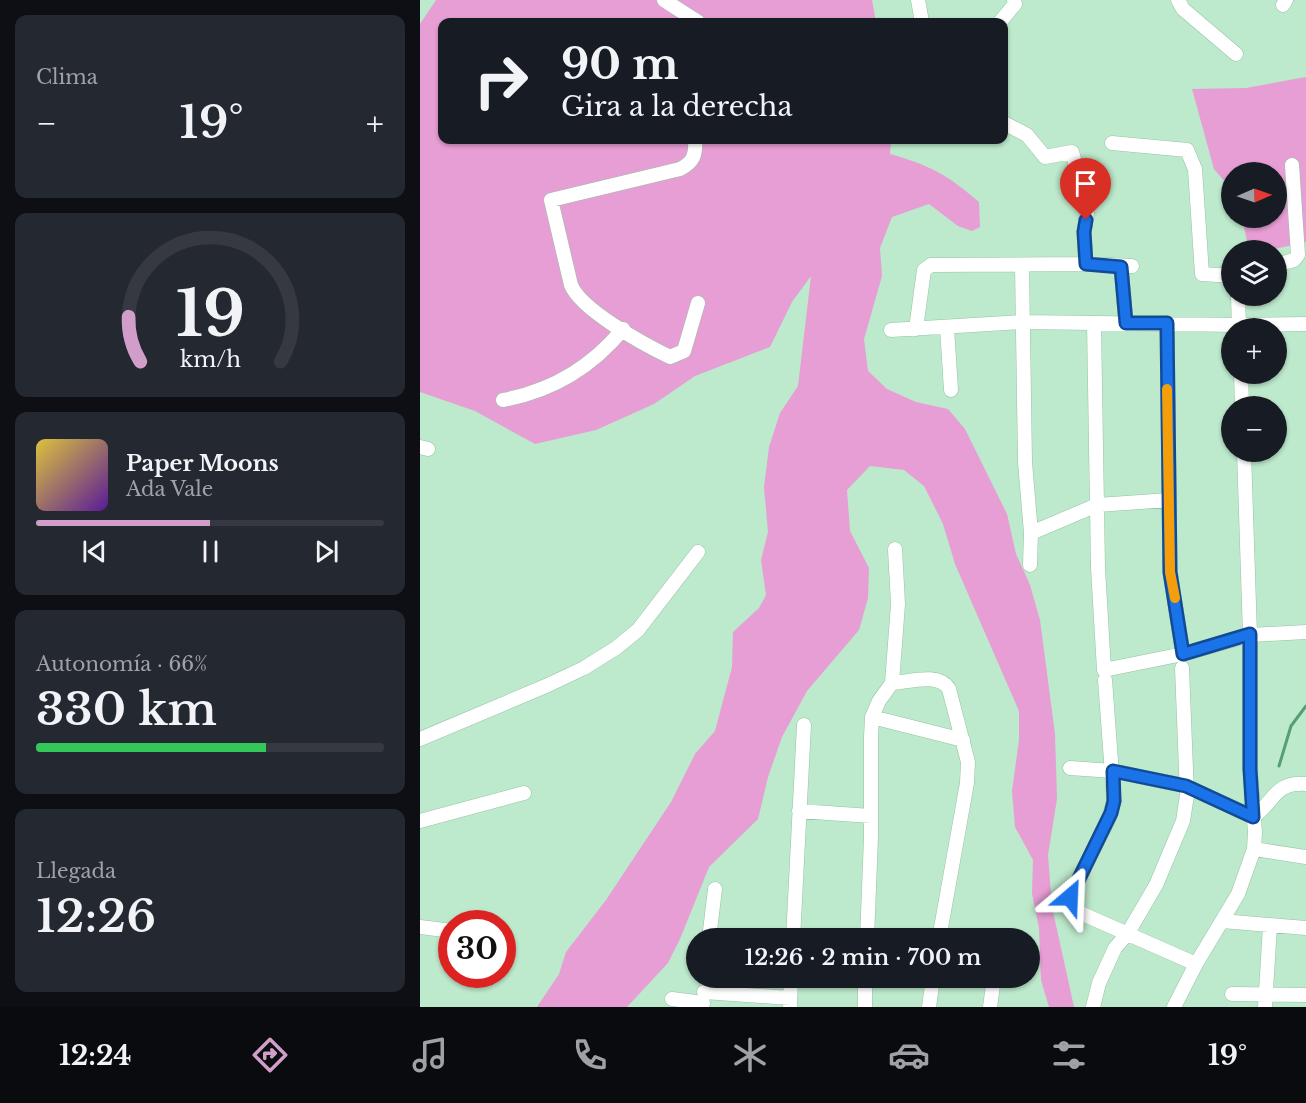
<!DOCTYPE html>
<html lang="es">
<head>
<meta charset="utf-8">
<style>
	:root { --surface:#171b24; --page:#242831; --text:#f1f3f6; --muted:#9ea1a6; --line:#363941; --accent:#d09ec9 }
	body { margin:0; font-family:"Libre Baskerville",serif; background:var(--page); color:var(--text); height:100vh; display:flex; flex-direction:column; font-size:22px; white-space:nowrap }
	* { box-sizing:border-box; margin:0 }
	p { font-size:20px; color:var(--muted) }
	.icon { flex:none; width:33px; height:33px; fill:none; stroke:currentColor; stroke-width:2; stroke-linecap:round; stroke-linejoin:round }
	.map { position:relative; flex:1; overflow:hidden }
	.side { display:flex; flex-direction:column; gap:15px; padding:15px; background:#0d0f14; width:420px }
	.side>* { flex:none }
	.guide { position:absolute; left:18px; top:18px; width:570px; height:126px; border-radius:12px; box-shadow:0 2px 4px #0004; background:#171b24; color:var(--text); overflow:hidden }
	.needle { width:39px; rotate:88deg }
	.tools { position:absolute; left:801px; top:162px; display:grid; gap:12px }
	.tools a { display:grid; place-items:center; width:66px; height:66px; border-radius:50%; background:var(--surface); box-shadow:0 2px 4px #0004; font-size:30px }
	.speed { position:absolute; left:18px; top:910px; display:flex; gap:12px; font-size:30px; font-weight:700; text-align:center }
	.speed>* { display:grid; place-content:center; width:78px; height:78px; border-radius:50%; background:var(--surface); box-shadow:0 2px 4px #0004; line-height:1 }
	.speed .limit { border:9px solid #d22; background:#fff; color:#111 }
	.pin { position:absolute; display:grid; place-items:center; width:51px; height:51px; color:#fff; margin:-62px -26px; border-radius:50% 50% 50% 0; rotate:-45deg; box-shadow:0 0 6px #0007 }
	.pin .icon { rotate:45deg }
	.me { position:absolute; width:66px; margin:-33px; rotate:26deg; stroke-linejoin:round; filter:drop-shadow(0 0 4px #0008) }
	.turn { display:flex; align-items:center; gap:21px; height:126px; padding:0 24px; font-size:27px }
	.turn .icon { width:78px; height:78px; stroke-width:2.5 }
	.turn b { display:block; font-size:42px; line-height:51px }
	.big { font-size:45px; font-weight:600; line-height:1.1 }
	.side .card { flex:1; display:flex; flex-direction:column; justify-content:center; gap:9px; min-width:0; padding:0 21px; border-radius:12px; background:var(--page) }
	.side .dial { align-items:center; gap:0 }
	.dial svg { height:156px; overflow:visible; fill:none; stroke:var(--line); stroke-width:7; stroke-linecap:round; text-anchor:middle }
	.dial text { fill:var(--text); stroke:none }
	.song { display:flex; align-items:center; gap:18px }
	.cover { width:72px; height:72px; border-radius:9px; background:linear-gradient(135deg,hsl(50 70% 55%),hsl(270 70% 35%)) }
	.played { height:6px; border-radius:3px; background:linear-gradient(90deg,var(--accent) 50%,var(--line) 50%) }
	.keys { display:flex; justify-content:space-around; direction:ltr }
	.heat { display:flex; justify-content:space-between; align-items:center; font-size:33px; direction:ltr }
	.charge { height:9px; border-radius:4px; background:linear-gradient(90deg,#34c759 66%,var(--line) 0) }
	.trip { position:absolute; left:266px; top:928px; width:354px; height:60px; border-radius:30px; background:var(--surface); box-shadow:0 2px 4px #0004; font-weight:600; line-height:60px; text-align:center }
	.tab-bar { display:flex; height:96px; justify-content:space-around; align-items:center; background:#090b0e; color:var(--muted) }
	.tab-bar .icon { width:42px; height:42px }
	.tab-bar .current { color:var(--accent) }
	.tab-bar b { font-size:27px; color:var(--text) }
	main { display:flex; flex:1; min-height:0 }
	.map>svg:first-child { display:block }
</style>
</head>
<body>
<main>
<section class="side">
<div class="card"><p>Clima</p>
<div class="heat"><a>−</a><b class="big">19°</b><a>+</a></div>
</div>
<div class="card dial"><svg viewBox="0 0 100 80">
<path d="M14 69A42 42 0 1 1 86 69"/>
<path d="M14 69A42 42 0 0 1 8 46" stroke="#d09ec9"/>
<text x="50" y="56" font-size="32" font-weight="700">19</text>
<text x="50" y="72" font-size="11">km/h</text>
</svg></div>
<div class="card">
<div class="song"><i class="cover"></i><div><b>Paper Moons</b><p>Ada Vale</p></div></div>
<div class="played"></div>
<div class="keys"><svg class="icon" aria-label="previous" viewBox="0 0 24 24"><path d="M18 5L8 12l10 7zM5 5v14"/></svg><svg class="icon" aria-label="pause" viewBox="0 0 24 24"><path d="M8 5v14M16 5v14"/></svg><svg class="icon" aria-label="next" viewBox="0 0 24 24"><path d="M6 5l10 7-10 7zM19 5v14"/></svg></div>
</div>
<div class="card"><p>Autonomía · 66%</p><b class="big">330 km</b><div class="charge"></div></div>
<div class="card"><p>Llegada</p><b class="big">12:26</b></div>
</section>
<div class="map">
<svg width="886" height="1007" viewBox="0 0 886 1007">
	<rect width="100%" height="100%" fill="#bde9cc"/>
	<path fill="#e79ed4" d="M16,0H452L456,22H22V140H471L470,154C509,165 528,175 559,202L560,227L552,231L538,226L509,204L472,217L460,248L462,276L444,339L448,371L467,389L496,402L528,409L545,429L587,514L596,554L610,585L620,620L635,734L637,799L628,855L632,907L654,1007H629L621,980L619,928L612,894L613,860L595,827L592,791L599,740V711L535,564L523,524L504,486L484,470L450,466L427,490L430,531L449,568L448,598L439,630L387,691L362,737L348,777L338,819L289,867L260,939L248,963L207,1007H117L139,974L146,952L186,900L251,802L275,754L295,731L312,667L313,632L339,608L346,595L341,560L348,532L344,487L349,447L360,413L378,386L391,276L372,302L350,347L275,376L234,404L176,430L115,444L55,411L0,392V24Z
		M886,77V242L850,250H829L822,218H856V172H812L811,189L794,169L772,89L826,88Z"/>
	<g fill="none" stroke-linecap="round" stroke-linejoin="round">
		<path stroke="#55a073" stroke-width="3" d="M859,766L871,726L886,706"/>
		<g stroke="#97c2a6" stroke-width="15">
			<path id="minor" d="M244,0L278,22
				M498,0L502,22
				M758,0L763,9L816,54
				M863,5L866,0
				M580,22L595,4L594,0
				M584,123L607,135L625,157L652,152L668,207L664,232L666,264
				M275,140C276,154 274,162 260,169L131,200L151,285C161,310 225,345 250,357L264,351L278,303
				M692,143L767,150L775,169L782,274L812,276
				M856,265L874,260L878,255L872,165
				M602,266L605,462L611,533L610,565
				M701,267L706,323
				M818,296L819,328
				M674,323L678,568L684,670L763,654L830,635L886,632
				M747,323L750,572L763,654
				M527,328L531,390
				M496,329L504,270L511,265L666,264L712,266
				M471,330L602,322L819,325L886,324
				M821,374L822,406
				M83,400C132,391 171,368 203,329
				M0,447L8,449
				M611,533L677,505L749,500
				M685,680L694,801L689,818L650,897L649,908L776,964
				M472,683C489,682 519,672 529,689L548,762L547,783L519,939
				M452,717L543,740
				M0,739L128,685L164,668L196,648L218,630L278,552
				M650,768L693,771L766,786L833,817C855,802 853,782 886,784
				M379,811L451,816
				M0,821L104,793
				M834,849L886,857
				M802,921L886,928
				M0,927L32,931
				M289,939L295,889
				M373,939L384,725
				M447,939L451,837V737L452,717L459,701L472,683L478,604L475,549
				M445,978V1007
				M284,992L370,998
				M812,994L886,995
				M252,999L283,1003
				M370,1007L371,978
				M509,1007L513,978
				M570,1007L574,978
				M673,1007L679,983L695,948L708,933L736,885L763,821L767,795L762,668
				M754,1007L776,964L818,894L834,849L835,832L830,769V635L824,452
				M845,1007L850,926"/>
		</g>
		<use href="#minor" stroke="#fff" stroke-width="14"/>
	</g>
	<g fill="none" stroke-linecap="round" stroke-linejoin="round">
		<g stroke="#114b97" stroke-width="15">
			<path id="route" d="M650,897L691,813L694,801L693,771L766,786L833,817L830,769V634L763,654L750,572L747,323H706L701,267L666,264L664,232L666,220"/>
		</g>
		<use href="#route" stroke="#1a73e8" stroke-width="10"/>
		<path stroke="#f59e0b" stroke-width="10" d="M747,389L750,572L755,598"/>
	</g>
</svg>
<div class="tools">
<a><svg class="needle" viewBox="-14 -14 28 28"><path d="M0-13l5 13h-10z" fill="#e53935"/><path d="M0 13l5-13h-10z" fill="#9ea1a6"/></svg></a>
<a><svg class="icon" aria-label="layers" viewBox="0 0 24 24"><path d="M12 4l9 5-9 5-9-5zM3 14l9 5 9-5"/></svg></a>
<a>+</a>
<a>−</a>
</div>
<div class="speed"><div class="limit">30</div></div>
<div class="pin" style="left:666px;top:220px;background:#d93025"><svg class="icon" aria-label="arrive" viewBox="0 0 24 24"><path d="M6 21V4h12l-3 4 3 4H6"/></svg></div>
<svg class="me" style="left:650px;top:897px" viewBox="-20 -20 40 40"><path d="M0-17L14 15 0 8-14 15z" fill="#1a73e8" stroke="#fff" stroke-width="4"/></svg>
<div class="trip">12:26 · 2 min · 700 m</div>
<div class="guide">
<div class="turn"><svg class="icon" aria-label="right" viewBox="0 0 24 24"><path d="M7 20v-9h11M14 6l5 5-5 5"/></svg><div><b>90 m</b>Gira a la derecha</div></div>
</div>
</div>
</main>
<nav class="tab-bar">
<b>12:24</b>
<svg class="icon current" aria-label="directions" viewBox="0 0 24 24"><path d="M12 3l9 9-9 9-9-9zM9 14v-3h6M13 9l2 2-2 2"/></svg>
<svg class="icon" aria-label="music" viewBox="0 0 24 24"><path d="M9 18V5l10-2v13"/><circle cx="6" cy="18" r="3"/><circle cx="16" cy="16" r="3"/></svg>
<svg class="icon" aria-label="phone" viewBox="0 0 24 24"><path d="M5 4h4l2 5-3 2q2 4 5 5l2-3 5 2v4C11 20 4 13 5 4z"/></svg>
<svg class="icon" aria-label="climate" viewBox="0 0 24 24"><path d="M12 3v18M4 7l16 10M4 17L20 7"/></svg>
<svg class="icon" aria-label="car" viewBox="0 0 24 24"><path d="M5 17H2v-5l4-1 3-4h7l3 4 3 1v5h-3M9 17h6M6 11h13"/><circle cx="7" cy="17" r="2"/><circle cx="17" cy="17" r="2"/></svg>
<svg class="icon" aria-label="filters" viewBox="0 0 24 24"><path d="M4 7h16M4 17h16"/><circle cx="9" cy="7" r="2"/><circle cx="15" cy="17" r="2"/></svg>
<b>19°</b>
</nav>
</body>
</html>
